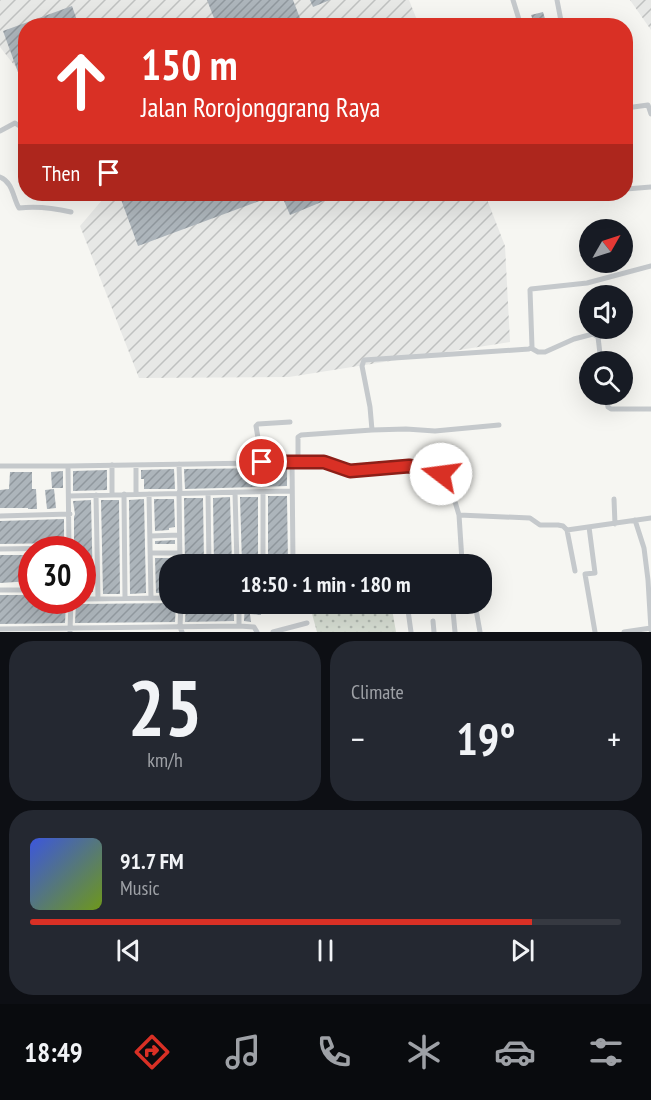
<!DOCTYPE html>
<html lang="en">
<head>
<meta charset="utf-8">
<style>
	:root { --surface:#171b24; --page:#242831; --text:#f1f3f6; --muted:#9ea1a6; --line:#363941; --accent:#d93025 }
	body { margin:0; font-family:"PT Sans Narrow",sans-serif; background:var(--page); color:var(--text); height:100vh; display:flex; flex-direction:column; font-size:22px; white-space:nowrap }
	* { box-sizing:border-box; margin:0 }
	p { font-size:20px; color:var(--muted) }
	.icon { flex:none; width:33px; height:33px; fill:none; stroke:currentColor; stroke-width:2; stroke-linecap:round; stroke-linejoin:round }
	.map { position:relative; height:632px; overflow:hidden }
	.details { display:flex; flex-direction:column; gap:9px; padding:9px; background:#0d0f14; flex:1 }
	.details>* { flex:none }
	.top-card { position:absolute; left:18px; top:18px; width:615px; height:183px; border-radius:24px; box-shadow:0 6px 24px #0002; background:#d93025; color:#fff; overflow:hidden }
	.needle { width:39px; rotate:51deg }
	.tools { position:absolute; left:579px; top:219px; display:grid; gap:12px }
	.tools a { display:grid; place-items:center; width:54px; height:54px; border-radius:50%; background:var(--surface); box-shadow:0 6px 24px #0002; font-size:30px }
	.speed { position:absolute; left:18px; top:536px; display:flex; gap:12px; font-size:30px; font-weight:700; text-align:center }
	.speed>* { display:grid; place-content:center; width:78px; height:78px; border-radius:50%; background:var(--surface); box-shadow:0 6px 24px #0002; line-height:1 }
	.speed .limit { border:9px solid #d22; background:#fff; color:#111 }
	.pin { position:absolute; display:grid; place-items:center; width:51px; height:51px; color:#fff; margin:-26px; border:3px solid #fff; border-radius:50%; box-shadow:0 2px 6px #0007 }
	.me { position:absolute; width:66px; margin:-33px; rotate:285deg; stroke-linejoin:round; filter:drop-shadow(0 0 4px #0008) }
	.turn { display:flex; align-items:center; gap:21px; height:126px; padding:0 24px; font-size:27px }
	.turn .icon { width:78px; height:78px; stroke-width:2.5 }
	.turn b { display:block; font-size:42px; line-height:51px }
	.then { display:flex; align-items:center; height:57px; padding:0 24px; background:#0003; gap:12px; font-size:22px }
	.big { font-size:45px; font-weight:700; line-height:1.1 }
	.details .tile { flex:1; display:flex; flex-direction:column; justify-content:center; gap:9px; min-width:0; padding:0 21px; border-radius:24px; background:var(--page) }
	.details .dial { align-items:center; gap:0 }
	.dial b { font-size:78px; line-height:1 }
	.song { display:flex; align-items:center; gap:18px }
	.cover { width:72px; height:72px; border-radius:9px; background:linear-gradient(135deg,hsl(230 70% 55%),hsl(80 70% 35%)) }
	.played { height:6px; border-radius:3px; background:linear-gradient(90deg,var(--accent) 85%,var(--line) 85%) }
	.keys { display:flex; justify-content:space-around; direction:ltr }
	.heat { display:flex; justify-content:space-between; align-items:center; font-size:33px; direction:ltr }
	.details .tiles { flex:1; display:grid; gap:9px; grid-template-columns:1fr 1fr }
	.tile:last-child { grid-column:span 2 }
	.trip { position:absolute; left:159px; top:554px; width:333px; height:60px; border-radius:24px; background:var(--surface); box-shadow:0 6px 24px #0002; font-weight:700; line-height:60px; text-align:center }
	.dock { display:flex; height:96px; justify-content:space-around; align-items:center; background:#090b0e; color:var(--muted) }
	.dock .icon { width:42px; height:42px }
	.dock .selected { color:var(--accent) }
	.dock b { font-size:27px; color:var(--text) }
	.map>svg:first-child { display:block }
</style>
</head>
<body>
<div class="map">
<svg width="651" height="632" viewBox="0 0 651 632">
	<defs>
		<pattern id="industrial-furrows" width="10" height="10" patternUnits="userSpaceOnUse" patternTransform="scale(1.5)"><rect width="10" height="10" fill="#e7e8e6"/><path d="M-1 1l2-2M0 10L10 0M9 11l2-2" fill="none" stroke="#bfc1c0"/></pattern>
		<pattern id="grass-dots" width="8" height="8" patternUnits="userSpaceOnUse" patternTransform="scale(1.5)"><rect width="8" height="8" fill="#d7ded3"/><path d="M2 2h.1M6 6h.1" fill="none" stroke="#b2b9b1" stroke-width="1.8" stroke-linecap="round"/></pattern>
		<pattern id="building-hatch" width="6" height="6" patternUnits="userSpaceOnUse" patternTransform="scale(1.5)"><rect width="6" height="6" fill="#adb5bb"/><path d="M-1 1l2-2M0 6l6-6M5 7l2-2" fill="none" stroke="#90989e"/></pattern>
	</defs>
	<rect width="100%" height="100%" fill="#f6f6f2"/>
	<path fill="url(#industrial-furrows)" d="M0,0H409L419,25L26,26L25,79L0,47Z
		M630,0H651V30Z
		M100,194H485L505,246L510,342L289,377L139,378L80,226L103,199Z"/>
	<path fill="url(#grass-dots)" d="M309,603H391L396,632H317Z"/>
	<path fill="url(#building-hatch)" d="M207,0H293L303,26H217Z
		M310,0H330L313,7Z
		M72,6L79,26H26V73L19,75L3,31Z
		M543,12L546,22L556,19L557,25L535,26L531,15Z
		M119,194H263L265,199L138,246Z
		M281,194H341L290,215Z
		M278,468V469L287,468V486L185,489L184,469Z
		M174,469L175,489H144V479H141V470Z
		M107,470V490L73,491V471Z
		M63,471V488H52L51,472Z
		M10,472H32V489H36L37,509H28V508H0V490L9,489Z
		M54,489L56,508L47,509L45,490Z
		M268,496H287L288,564H268Z
		M230,497L232,564H214L213,498Z
		M240,497H258V564H242Z
		M184,498H203L204,564H185Z
		M144,499L146,593L130,594L129,500Z
		M154,499H174L175,527L169,528V530L155,531Z
		M91,500L93,592L82,593V549H74V517L75,514L73,501Z
		M101,500H119L120,594H103Z
		M64,519V543L0,544V521Z
		M175,540V544H155V541Z
		M0,555H32V581L0,583Z
		M155,558H174V564H170V593H156Z
		M0,595H32V600H62V603H66L65,623L0,624Z
		M76,602L82,604L176,603L175,622L75,623Z
		M186,603H234V621L185,622Z
		M245,603H262L261,615L250,614L251,622L244,621Z"/>
	<g fill="none" stroke-linecap="round" stroke-linejoin="round">
		<path stroke="#c5c9cc" stroke-width="5" d="M513,0L521,26
			M557,0L562,26
			M626,108L648,105L651,114
			M0,131L15,123L21,127L26,125
			M0,177C13,182 13,198 19,208C37,206 54,208 71,212
			M626,189L651,187
			M531,348L538,352H545L574,339L593,334L598,337L601,362
			M606,394L608,407L611,409H651
			M372,430L370,407L362,366L364,360L529,349L532,347L530,290L531,289L587,283L651,266
			M262,462L256,426L258,424L290,422
			M292,462L293,564
			M298,462V437L301,435L372,430L406,429L435,431L499,425
			M179,464L180,493
			M112,465V495
			M136,465V494
			M0,466H68L318,462L328,463L350,471L409,466L428,469L441,474L447,479L450,485L459,515L462,561
			M68,466L69,549
			M179,492L180,564
			M235,492L237,564
			M263,492V564
			M208,493L209,564
			M124,494L125,598
			M149,494L151,598
			M96,495L98,599
			M69,496L292,491
			M614,499L615,524
			M459,515L530,518L540,525H558L563,526L567,530
			M0,516L70,514
			M635,520L644,548L648,580L651,630
			M589,527L595,573L585,574L595,632
			M567,530L651,518
			M567,530L575,571
			M151,536L179,535
			M0,549L69,548
			M151,553H180
			M0,590H32
			M82,599L170,598
			M181,603L180,627L182,632
			M239,603V626
			M407,603L411,632
			M475,604L480,632
			M453,611L455,632
			M433,621L434,632
			M0,629L239,626L254,627L257,632
			M70,631L71,600
			M273,632L307,623
			M624,632L651,628"/>
	</g>
	<g fill="none" stroke-linecap="round" stroke-linejoin="round">
		<g stroke="#8d1f18" stroke-width="15">
			<path id="route" d="M262,462H324L350,471L409,466L428,469L441,474"/>
		</g>
		<use href="#route" stroke="#d93025" stroke-width="10"/>
	</g>
</svg>
<div class="tools">
<a><svg class="needle" viewBox="-14 -14 28 28"><path d="M0-13l5 13h-10z" fill="#e53935"/><path d="M0 13l5-13h-10z" fill="#9ea1a6"/></svg></a>
<a><svg class="icon" aria-label="sound" viewBox="0 0 24 24"><path d="M4 9h4l5-4v14l-5-4H4zM17 9q2 3 0 6"/></svg></a>
<a><svg class="icon" aria-label="search" viewBox="0 0 24 24"><circle cx="10" cy="10" r="6"/><path d="M15 15l6 6"/></svg></a>
</div>
<div class="speed"><div class="limit">30</div></div>
<div class="pin" style="left:262px;top:462px;background:#d93025"><svg class="icon" aria-label="arrive" viewBox="0 0 24 24"><path d="M6 21V4h12l-3 4 3 4H6"/></svg></div>
<svg class="me" style="left:441px;top:474px" viewBox="-20 -20 40 40"><circle r="19" fill="#fff"/><path d="M0-13L10 11 0 6-10 11z" fill="#d93025"/></svg>
<div class="trip">18:50 · 1 min · 180 m</div>
<div class="top-card">
<div class="turn"><svg class="icon" aria-label="ahead" viewBox="0 0 24 24"><path d="M12 20V5M6 11l6-6 6 6"/></svg><div><b>150 m</b>Jalan Rorojonggrang Raya</div></div>
<div class="then">Then<svg class="icon" aria-label="arrive" viewBox="0 0 24 24"><path d="M6 21V4h12l-3 4 3 4H6"/></svg></div>
</div>
</div>
<section class="details">
<div class="tiles">
<div class="tile dial"><b>25</b><p>km/h</p></div>
<div class="tile"><p>Climate</p>
<div class="heat"><a>−</a><b class="big">19°</b><a>+</a></div>
</div>
<div class="tile">
<div class="song"><i class="cover"></i><div><b>91.7 FM</b><p>Music</p></div></div>
<div class="played"></div>
<div class="keys"><svg class="icon" aria-label="previous" viewBox="0 0 24 24"><path d="M18 5L8 12l10 7zM5 5v14"/></svg><svg class="icon" aria-label="pause" viewBox="0 0 24 24"><path d="M8 5v14M16 5v14"/></svg><svg class="icon" aria-label="next" viewBox="0 0 24 24"><path d="M6 5l10 7-10 7zM19 5v14"/></svg></div>
</div>
</div>
</section>
<nav class="dock">
<b>18:49</b>
<svg class="icon selected" aria-label="directions" viewBox="0 0 24 24"><path d="M12 3l9 9-9 9-9-9zM9 14v-3h6M13 9l2 2-2 2"/></svg>
<svg class="icon" aria-label="music" viewBox="0 0 24 24"><path d="M9 18V5l10-2v13"/><circle cx="6" cy="18" r="3"/><circle cx="16" cy="16" r="3"/></svg>
<svg class="icon" aria-label="phone" viewBox="0 0 24 24"><path d="M5 4h4l2 5-3 2q2 4 5 5l2-3 5 2v4C11 20 4 13 5 4z"/></svg>
<svg class="icon" aria-label="climate" viewBox="0 0 24 24"><path d="M12 3v18M4 7l16 10M4 17L20 7"/></svg>
<svg class="icon" aria-label="car" viewBox="0 0 24 24"><path d="M5 17H2v-5l4-1 3-4h7l3 4 3 1v5h-3M9 17h6M6 11h13"/><circle cx="7" cy="17" r="2"/><circle cx="17" cy="17" r="2"/></svg>
<svg class="icon" aria-label="filters" viewBox="0 0 24 24"><path d="M4 7h16M4 17h16"/><circle cx="9" cy="7" r="2"/><circle cx="15" cy="17" r="2"/></svg>
</nav>
</body>
</html>
